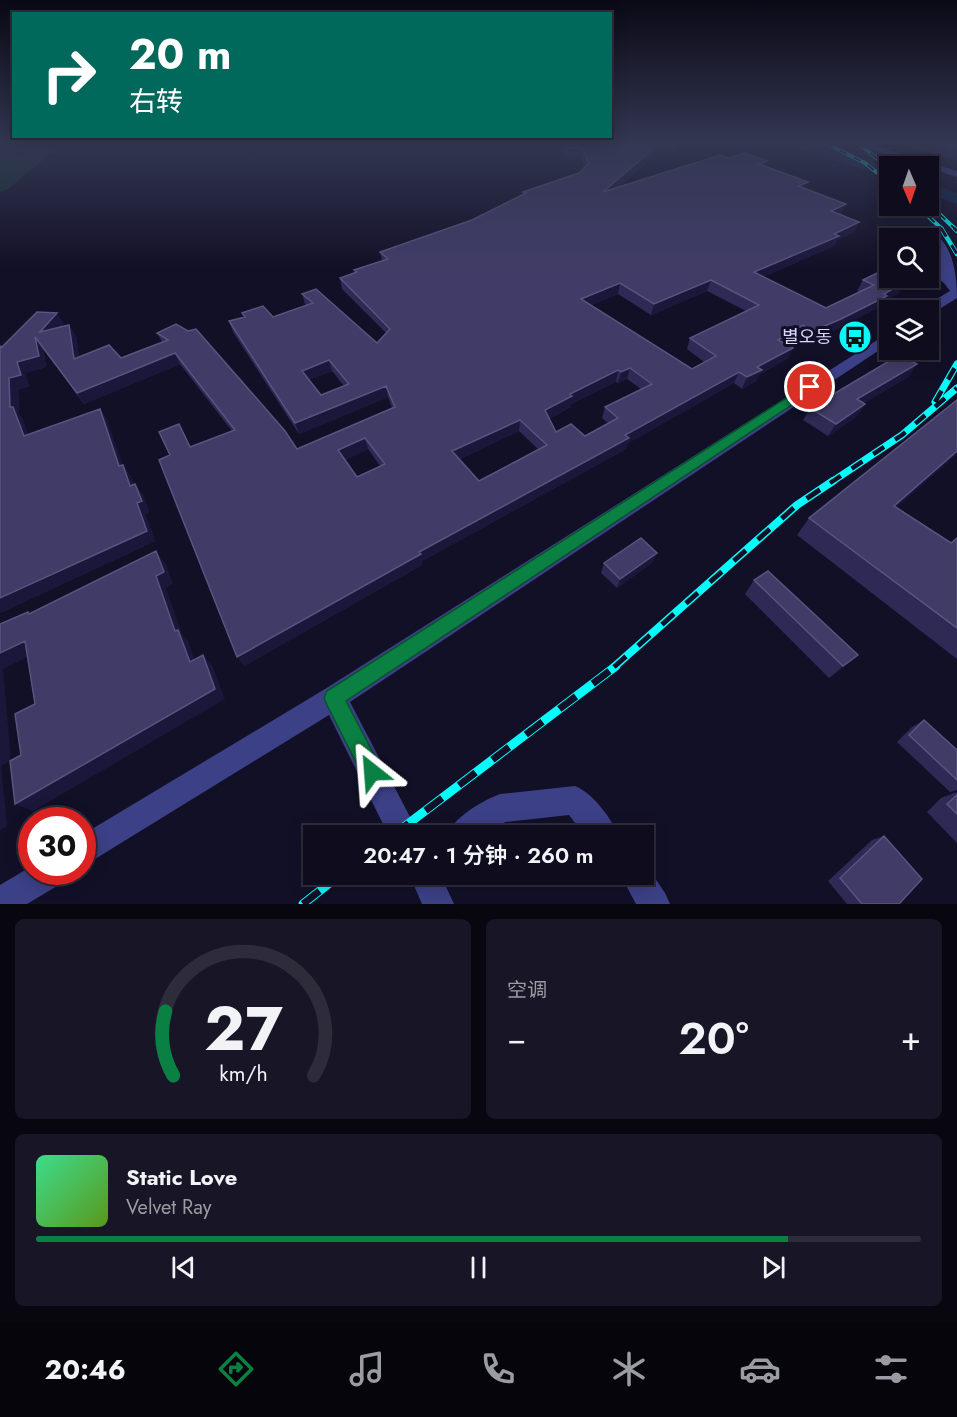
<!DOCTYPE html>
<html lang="zh">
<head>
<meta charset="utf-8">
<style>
	:root { --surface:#0e0c1d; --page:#171526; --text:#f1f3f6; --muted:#9b9ba4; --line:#2e2c3b; --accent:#0b8043 }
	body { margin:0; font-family:Jost,"Noto Sans SC","Noto Sans KR",sans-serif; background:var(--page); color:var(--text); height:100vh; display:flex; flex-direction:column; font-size:22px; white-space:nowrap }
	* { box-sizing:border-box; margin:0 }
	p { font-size:20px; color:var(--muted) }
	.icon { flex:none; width:33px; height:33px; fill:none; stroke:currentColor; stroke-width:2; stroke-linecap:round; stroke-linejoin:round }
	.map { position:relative; height:904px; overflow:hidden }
	.details { display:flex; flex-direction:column; gap:15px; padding:15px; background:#080710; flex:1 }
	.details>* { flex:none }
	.top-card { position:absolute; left:12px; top:12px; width:600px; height:126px; border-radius:0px; box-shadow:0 3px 15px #0003,0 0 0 2px var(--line); background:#00695c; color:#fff; overflow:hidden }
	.needle { width:39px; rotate:178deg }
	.controls { position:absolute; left:879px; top:156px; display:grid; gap:12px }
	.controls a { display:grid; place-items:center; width:60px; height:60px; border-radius:0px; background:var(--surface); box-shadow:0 3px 15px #0003,0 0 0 2px var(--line); font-size:30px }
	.speed { position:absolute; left:18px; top:807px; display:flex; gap:12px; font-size:30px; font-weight:700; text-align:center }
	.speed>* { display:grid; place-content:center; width:78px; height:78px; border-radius:50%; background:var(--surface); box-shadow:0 3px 15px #0003,0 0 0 2px var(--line); line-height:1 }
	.speed .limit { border:9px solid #d22; background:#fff; color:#111 }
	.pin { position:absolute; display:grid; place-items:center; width:51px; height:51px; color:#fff; margin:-26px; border:3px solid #fff; border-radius:50%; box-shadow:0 2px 6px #0007 }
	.me { position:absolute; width:66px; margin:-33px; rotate:332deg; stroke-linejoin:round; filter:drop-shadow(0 0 4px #0008) }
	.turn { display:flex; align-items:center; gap:21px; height:126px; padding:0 18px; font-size:27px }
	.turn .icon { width:78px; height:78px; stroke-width:2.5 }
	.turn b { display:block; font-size:42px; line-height:51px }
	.big { font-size:45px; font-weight:600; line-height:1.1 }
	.details .card { flex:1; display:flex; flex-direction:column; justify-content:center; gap:9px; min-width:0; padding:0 21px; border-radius:9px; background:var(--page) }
	.details .dial { align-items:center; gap:0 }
	.dial svg { height:156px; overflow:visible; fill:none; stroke:var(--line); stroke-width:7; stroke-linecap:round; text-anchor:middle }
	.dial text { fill:var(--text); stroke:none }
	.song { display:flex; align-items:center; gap:18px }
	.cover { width:72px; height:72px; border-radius:9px; background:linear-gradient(135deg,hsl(150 70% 55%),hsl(90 70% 35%)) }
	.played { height:6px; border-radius:3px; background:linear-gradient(90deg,var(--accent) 85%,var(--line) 85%) }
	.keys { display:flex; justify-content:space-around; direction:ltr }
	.heat { display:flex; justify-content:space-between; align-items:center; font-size:33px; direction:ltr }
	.details .tiles { flex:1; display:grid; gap:15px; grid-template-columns:1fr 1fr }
	.card:last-child { grid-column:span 2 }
	.trip { position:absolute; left:303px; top:825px; width:351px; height:60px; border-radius:0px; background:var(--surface); box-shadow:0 3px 15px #0003,0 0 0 2px var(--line); font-weight:600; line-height:60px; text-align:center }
	.tabs { display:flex; height:96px; justify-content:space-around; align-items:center; background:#06050c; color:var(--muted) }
	.tabs .icon { width:42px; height:42px }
	.tabs .on { color:var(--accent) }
	.tabs b { font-size:27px; color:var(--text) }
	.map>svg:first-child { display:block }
</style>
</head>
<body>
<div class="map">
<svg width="957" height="904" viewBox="0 0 957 904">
	<rect width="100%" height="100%" fill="#121027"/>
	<path fill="#13312d" d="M0,143H63L8,189L0,192Z"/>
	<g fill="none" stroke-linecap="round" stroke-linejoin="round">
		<path fill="#0b2645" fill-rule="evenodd" d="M788,143H810L890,168V178L790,146Z
			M928,183L957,193V204L928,194Z"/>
		<path fill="#3c4086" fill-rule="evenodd" d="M853,143H866L957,171V177Z
			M890,227C905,227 925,226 937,236C954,248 957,279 957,298L933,313L928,314V310H921L923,307L950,291L944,283L928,271V261L941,268L937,253L928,238L897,234L900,238L890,239L882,233L886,228Z
			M890,332V343L350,702L420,836H389L329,715L82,867V835L325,689Z
			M575,786C593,793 611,818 619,836H585L569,815L505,822L486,836H446C454,817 482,801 500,794Z
			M644,862L665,893L670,904H636L620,874H644Z
			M32,866V872H66L62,883L27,904H0V885Z
			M409,874H440L454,904H422Z"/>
		<g stroke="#05fcfc" stroke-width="4">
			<path id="rail-far4" d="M825,143L865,163L890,183
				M858,143L890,169
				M928,203L955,229
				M917,206L942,229"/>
		</g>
		<g stroke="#05fcfc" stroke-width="4.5">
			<path id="rail-far3" d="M941,228L957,254
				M954,228L957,231"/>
		</g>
		<g stroke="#05fcfc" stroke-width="7">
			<path id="rail-far2" d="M935,402L957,364
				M830,483L902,435L957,388"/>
		</g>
		<g stroke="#05fcfc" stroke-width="8">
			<path id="rail-far1" d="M614,667L797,505L833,481"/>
		</g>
		<g stroke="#05fcfc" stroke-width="9">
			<path id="rail" d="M392,836L616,666
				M303,904L341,874"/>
		</g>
		<use href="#rail-far4" stroke="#121027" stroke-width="2" stroke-dasharray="8" stroke-linecap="butt"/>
		<use href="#rail-far3" stroke="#121027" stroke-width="3" stroke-dasharray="10" stroke-linecap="butt"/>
		<use href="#rail-far2" stroke="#121027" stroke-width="4.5" stroke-dasharray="13" stroke-linecap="butt"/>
		<use href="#rail-far1" stroke="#121027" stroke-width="5" stroke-dasharray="16" stroke-linecap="butt"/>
		<use href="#rail" stroke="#121027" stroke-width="7" stroke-dasharray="21" stroke-linecap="butt"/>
	</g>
	<path fill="#2e2955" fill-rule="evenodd" d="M561,143H704L703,145L674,153L661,149L618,188L728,158L765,166L805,188L841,214H840L859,222L854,232L837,240L834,246L763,277L826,308L860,292L857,291L863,280L899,293L884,301L881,306L835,330L807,342L798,336L785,344L793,348L787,359L760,374L756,381L742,389L734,383L628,443L626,449L422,561V565L244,666L170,455L185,435L191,447L232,431L180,364L84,404L43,348L46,367L25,373L29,386L18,390L19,415L22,418L28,435L100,409L107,420L122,465L130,476L134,485L143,495L149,512L145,514L155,541L0,613L2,347L63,323L61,327L76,336L79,357L121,358L162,342L157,333L176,324L297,449L392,408L388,397L299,434L233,332L229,321L244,317L242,313L273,317L306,306L305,304L302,294L377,343L386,333L342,289L340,278L355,273L354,270L382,261L380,252L472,220L523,195V192L579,173L585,167L581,156L566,157ZM707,291L746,311L690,338L687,349L704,362L692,369L591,305L618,294L651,315ZM332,371L344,386L321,395L309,380ZM627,379L641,389L605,407L602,418L608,423L585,436L556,432L549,419L571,407V404L616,382L618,383ZM519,431L538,449L479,481L460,459ZM368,449L380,466L357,477L345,460Z
		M893,143H957V160Z
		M917,364L908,377L864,403L865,404L857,416L828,436L803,420L810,408Z
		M897,508L951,543L957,538V659L797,535L809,518Z
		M657,553L653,562L617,588L601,573L604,563Z
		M754,580L844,667L829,678L745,594Z
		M924,720L957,750V790L950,792L897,742L912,727Z
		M957,792V843L927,812L941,798Z
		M884,836L899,904H847L828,881L872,840Z"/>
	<path fill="#1b173b" d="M660,143H663L661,149L602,202L603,192Z
		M682,143H704L703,145L674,153L676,145Z
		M767,161L764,170L759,164Z
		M808,182L804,191L798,186Z
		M846,204L841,214L826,221L831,211Z
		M859,222L854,232L837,240L834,246L750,283L754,272Z
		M711,280L707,291L651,315L654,304Z
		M905,282L899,293L884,301L881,306L835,330L807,342L813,331Z
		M620,283L618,294L580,310L581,299Z
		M57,313L63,323L47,343L40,332Z
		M69,325L76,336L81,370L74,359Z
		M803,325L798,336L773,351L778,340Z
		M35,337L43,348L46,367L25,373L29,386L18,390L19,415L22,418L33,447L24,436L10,407L9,378L17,362Z
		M793,348L787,359L760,374L756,381L742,389L747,377L757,367Z
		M175,353L180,364L84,404L77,393Z
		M329,360L332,371L305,382L302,371Z
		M917,364L908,377L849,412L857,399Z
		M630,368L627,379L618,383L621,372Z
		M618,370L616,382L571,404V407L543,422L545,410L570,394Z
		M739,372L734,383L628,443L626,449L422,561V565L244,666L237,657L419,552L625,435Z
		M386,386L388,397L299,434L295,423Z
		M865,404L857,416L828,436L836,424Z
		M100,409L107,420L127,477L119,466Z
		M520,420L519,431L453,463L452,451Z
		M365,438L368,449L341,462L338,450Z
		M957,451V454L879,523L894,506Z
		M123,465L130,476L138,497L130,486Z
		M135,484L143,495L149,512L145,514L155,541L0,613V598L137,503Z
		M156,551L166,564L173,584L166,588L182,634L188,641L199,673L190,662L175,631L156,576Z
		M657,553L653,562L617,588L620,579Z
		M25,641L40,651L3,669L11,760L1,766L7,826L0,830V653Z
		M203,655L212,665L225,699L33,811L15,804Z
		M858,655L844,667L829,678L843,666Z"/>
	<path fill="#403c67" stroke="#58547f" stroke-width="1.5" fill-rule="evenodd" d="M565,143H660L603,192L720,155L728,158L745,153L767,161L759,164L808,182L798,186L846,204L831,211L859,222L834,234L839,236L754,272L826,308L874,285L863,280L879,272L890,278H903L905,282L884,294L887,296L841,319L813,331L803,325L778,340L793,348L757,367L762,370L747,377L739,372L625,435L629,438L419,552L421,554L237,657L159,460L170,455L159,432L179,424L190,447L235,430L175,353L77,393L35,337L39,356L17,362L21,375L9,378L10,407H13L24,436L100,409L119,466L123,465L130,486L135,484L142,501L137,503L147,531L0,598V346L2,347L37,312L57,313L40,332L69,325L74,359L109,345L121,358L168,340L157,333L176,324L188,331L196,329L285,431L297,449L395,407L386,386L295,423L229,321L245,317L242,313L263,306L273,317L313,303L302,294L316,289L377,343L390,329L340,278L357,272L354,270L388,259L380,252L472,220L526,193L523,192L579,173L589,163L582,148H567ZM711,280L759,305L690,338L716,356L692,369L581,299L620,283L654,304ZM329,360L349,384L321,395L302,371ZM630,368L652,384L605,407L618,418L585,436L571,424L556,432L545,410L572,396L570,394L618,370L621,372ZM520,420L547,445L479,481L452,451ZM365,438L385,464L357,477L338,450Z
		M938,143H957V148Z
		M899,355L917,364L857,399L865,404L836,424L810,408Z
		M957,400V451L894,506L951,543L957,538V628L809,518Z
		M641,538L657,553L620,579L604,563Z
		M156,551L164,572L156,576L175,631L178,630L190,662L203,655L215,689L15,804L10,761L21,755L15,714L35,704L25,641L0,653V624L28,612L29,614Z
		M768,571L858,655L843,666L754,580Z
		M924,720L957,750V780L909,735Z
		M957,795V814L947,804Z
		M884,836L922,879L899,904H862L840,878Z"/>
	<linearGradient id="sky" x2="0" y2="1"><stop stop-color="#0a0915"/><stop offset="0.53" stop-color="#333752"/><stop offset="1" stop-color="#333752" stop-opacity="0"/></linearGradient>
	<rect width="957" height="269" fill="url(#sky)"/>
	<path fill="#0b8043" stroke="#07532c" stroke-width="1.5" d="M810,383L816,387L814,390L346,701L383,772L380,780L372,783L365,780L327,705L324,698L327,691Z"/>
	<defs>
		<g id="bus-disc" transform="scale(1.725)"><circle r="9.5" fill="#05fcfc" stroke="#121027"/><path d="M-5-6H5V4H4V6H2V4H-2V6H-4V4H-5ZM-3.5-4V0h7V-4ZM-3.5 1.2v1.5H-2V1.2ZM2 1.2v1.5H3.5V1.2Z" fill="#111"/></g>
	</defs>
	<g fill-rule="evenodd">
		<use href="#bus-disc" x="855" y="337"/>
	</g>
	<g text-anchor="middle" stroke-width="6" stroke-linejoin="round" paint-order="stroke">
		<g font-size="18" fill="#d7d7ff" stroke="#121027" text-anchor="end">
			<text x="832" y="343">별오동</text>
		</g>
	</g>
</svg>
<div class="controls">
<a><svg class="needle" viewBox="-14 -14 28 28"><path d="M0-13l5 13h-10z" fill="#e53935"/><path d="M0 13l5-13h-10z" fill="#9b9ba4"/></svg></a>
<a><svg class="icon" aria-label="search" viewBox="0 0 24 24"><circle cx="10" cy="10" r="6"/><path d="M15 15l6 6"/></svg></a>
<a><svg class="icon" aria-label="layers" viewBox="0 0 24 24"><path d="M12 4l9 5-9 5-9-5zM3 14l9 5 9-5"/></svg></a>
</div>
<div class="speed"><div class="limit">30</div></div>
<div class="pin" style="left:810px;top:387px;background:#d93025"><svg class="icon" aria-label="arrive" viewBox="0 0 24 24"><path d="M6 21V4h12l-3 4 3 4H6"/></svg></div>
<svg class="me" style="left:372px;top:772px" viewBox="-20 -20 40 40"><path d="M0-17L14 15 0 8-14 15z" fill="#0b8043" stroke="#fff" stroke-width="4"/></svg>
<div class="trip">20:47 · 1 分钟 · 260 m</div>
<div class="top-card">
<div class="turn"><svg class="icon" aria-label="right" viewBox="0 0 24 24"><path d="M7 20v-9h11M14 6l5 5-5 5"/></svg><div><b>20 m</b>右转</div></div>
</div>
</div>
<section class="details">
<div class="tiles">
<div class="card dial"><svg viewBox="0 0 100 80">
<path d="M14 69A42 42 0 1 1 86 69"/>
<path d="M14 69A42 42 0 0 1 10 36" stroke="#0b8043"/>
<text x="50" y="56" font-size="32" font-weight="700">27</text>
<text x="50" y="72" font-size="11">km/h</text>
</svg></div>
<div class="card"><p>空调</p>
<div class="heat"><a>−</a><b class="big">20°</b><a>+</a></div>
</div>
<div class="card">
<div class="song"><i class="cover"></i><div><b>Static Love</b><p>Velvet Ray</p></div></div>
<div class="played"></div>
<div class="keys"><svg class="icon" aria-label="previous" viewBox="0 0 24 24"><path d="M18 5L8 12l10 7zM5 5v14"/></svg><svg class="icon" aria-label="pause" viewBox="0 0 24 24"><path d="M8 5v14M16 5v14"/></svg><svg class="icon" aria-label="next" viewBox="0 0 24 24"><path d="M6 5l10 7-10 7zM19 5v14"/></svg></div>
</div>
</div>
</section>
<nav class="tabs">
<b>20:46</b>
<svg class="icon on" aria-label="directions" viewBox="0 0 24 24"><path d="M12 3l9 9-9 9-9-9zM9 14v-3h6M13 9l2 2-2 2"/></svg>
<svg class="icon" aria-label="music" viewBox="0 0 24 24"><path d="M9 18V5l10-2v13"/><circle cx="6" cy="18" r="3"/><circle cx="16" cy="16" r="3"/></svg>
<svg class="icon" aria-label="phone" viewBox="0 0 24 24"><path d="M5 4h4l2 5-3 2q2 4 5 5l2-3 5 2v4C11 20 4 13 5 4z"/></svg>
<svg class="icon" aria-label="climate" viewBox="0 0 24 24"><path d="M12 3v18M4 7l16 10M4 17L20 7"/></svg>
<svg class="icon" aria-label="car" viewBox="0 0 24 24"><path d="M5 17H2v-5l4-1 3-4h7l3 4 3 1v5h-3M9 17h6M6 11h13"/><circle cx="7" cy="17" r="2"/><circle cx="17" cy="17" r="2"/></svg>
<svg class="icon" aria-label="filters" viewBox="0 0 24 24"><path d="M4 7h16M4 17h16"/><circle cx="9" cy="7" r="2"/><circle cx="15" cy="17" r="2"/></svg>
</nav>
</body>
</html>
